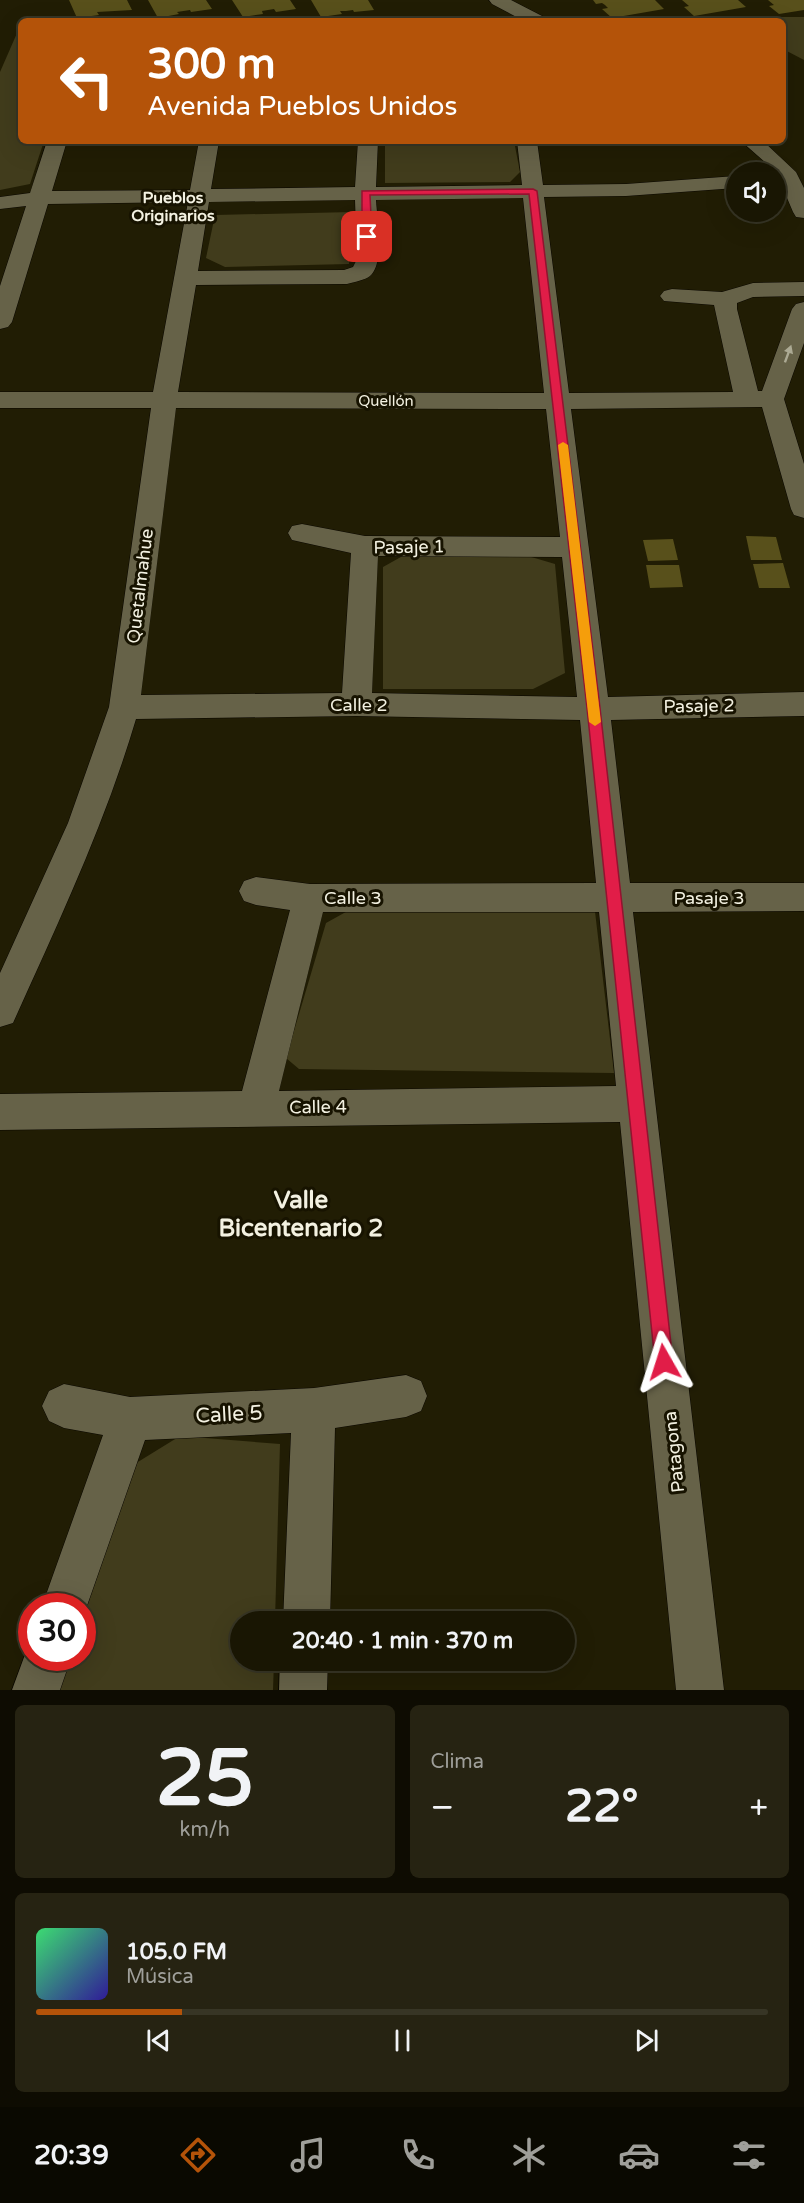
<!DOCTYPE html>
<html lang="es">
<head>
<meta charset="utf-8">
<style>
	:root { --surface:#191603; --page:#262312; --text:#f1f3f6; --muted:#9f9f9a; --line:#373525; --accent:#b45309 }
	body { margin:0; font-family:"Varela Round",sans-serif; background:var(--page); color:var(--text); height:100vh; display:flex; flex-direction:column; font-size:22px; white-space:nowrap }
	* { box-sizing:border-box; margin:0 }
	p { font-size:20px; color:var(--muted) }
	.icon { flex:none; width:33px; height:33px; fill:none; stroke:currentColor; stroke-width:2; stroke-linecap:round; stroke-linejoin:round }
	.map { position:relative; height:1690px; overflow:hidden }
	.sheet { display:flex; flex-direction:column; gap:15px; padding:15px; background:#0e0c02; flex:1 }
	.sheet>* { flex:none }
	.banner { position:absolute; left:18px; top:18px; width:768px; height:126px; border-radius:9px; box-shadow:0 6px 24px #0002,0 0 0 2px var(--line); background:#b45309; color:#fff; overflow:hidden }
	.controls { position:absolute; left:726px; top:162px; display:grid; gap:12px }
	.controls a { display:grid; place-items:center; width:60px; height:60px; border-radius:50%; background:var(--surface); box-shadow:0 6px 24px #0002,0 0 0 2px var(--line); font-size:30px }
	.speed { position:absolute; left:18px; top:1593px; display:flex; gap:12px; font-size:30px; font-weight:700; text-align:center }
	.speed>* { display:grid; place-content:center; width:78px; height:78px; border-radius:50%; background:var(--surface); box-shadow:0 6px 24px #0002,0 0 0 2px var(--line); line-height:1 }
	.speed .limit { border:9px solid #d22; background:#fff; color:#111 }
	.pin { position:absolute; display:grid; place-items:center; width:51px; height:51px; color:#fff; margin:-26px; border-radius:12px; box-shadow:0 3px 9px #0006 }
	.me { position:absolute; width:66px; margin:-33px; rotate:354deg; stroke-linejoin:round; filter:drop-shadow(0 0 4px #0008) }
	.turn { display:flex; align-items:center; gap:21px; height:126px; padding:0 30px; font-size:27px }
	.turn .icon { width:78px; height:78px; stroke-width:2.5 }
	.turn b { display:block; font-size:42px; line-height:51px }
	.big { font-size:45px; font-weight:700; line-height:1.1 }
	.sheet .tile { flex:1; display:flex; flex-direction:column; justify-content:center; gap:9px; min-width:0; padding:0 21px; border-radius:9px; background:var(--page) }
	.sheet .dial { align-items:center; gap:0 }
	.dial b { font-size:78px; line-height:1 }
	.song { display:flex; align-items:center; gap:18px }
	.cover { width:72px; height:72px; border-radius:9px; background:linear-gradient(135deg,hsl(140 70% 55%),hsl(250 70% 35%)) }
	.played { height:6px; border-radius:3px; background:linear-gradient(90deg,var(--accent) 20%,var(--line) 20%) }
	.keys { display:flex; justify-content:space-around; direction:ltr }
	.heat { display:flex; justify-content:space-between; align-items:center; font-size:33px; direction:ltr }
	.sheet .tiles { flex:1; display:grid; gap:15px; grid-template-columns:1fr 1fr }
	.tile:last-child { grid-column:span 2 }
	.trip { position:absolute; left:230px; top:1611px; width:345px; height:60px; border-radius:30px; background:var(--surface); box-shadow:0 6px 24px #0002,0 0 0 2px var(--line); font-weight:700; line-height:60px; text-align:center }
	.tabs { display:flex; height:96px; justify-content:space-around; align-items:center; background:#0a0901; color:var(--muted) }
	.tabs .icon { width:42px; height:42px }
	.tabs .active { color:var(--accent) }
	.tabs b { font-size:27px; color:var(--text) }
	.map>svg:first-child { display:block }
</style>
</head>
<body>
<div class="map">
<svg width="804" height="1690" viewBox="0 0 804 1690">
	<rect width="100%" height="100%" fill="#211d04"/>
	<path fill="#413c1c" d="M721,17H804V60L783,49V21H728Z
		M21,24V141H44L30,184L0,190V72Z
		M385,141H514L520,172L510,182L385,183Z
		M353,212L349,264L225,267L206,258L215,215Z
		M408,553L528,556L555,564L565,673L533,689H383V567Z
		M594,903L614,1073L299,1069L286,1058L326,923L353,908Z
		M180,1436L280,1444L275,1621L240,1622V1660L274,1661L273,1690H58L69,1658H82L83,1616L133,1465Z"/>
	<path fill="#58501b" d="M69,0H127L132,10L97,12L99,15L77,18Z
		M148,0H206L212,9L191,12L190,10L177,12L179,14L158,18Z
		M232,0H290L296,9L276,12L274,9L262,11L263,14L243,17Z
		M311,0H368L374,10L354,12L353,10L346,11H340L342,14L321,17Z
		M593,0H655L664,9L612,18L602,9L608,8L605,5L602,3L596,4Z
		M682,0H738L746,7L694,16L684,7L689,6Z
		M768,0H804V10L779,14L769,6L774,5Z
		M746,536L776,537L782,560H751Z
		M673,539L678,560L648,561L643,540Z
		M783,563L790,588H759L753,564Z
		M646,565H679L683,587L650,588Z"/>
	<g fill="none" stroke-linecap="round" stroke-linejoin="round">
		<g stroke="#0a0700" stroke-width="1">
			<path id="street" d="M489,0H511L544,17L547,21H524L492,4Z
				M47,141H67L52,191L190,190L199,141H219L211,189L355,187L358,141H378L376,187L522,185L517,141H537L543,185L626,184L736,176V188L626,196L544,197L569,393L733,392L714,305L664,301L660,296L664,291L672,289L722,292L753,283L804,282V296L753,297L737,303V309L758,391H762L792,309L796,304L804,302V343L784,399L804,464V518L794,515L791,509L762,407L571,409L608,697L804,692V716L611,720L630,883H804V911L633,912L724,1690H676L620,1122L0,1130V1094L242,1091L290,910L256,905L244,901L239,891L244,881L256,877L310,884L596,883L580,720L356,716L136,719C105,824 58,923 13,1023L0,1027V973L68,823L109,707L151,408H0V392H153L188,202L48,204L12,322L8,327L0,329V286L26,206L0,209V197L30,193ZM523,198L544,393L178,392L196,285L347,284C354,282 365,280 370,276C385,263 377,218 376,200ZM355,200L357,259L353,267L344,270L198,271L209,202ZM176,408L546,409L560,537L365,536L302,524L292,526L288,533L292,540L351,553L342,693L141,695ZM378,556L562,557L577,697L372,693ZM323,912H599L616,1086L279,1091Z
				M741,141H763L796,172L804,188V218L796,217L793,212L776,172Z
				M406,1375L421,1381L427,1396L421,1411L406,1417L335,1428L330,1622H283L291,1433L145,1440L82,1620V1606H42L103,1435L64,1428L49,1421L42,1406L49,1391L64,1384L130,1397L314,1388Z
				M30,1641L32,1658H71L60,1690H12Z
				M280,1660H328L327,1690H279Z"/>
		</g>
		<use href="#street" fill="#666248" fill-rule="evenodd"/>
	</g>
	<defs><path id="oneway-solid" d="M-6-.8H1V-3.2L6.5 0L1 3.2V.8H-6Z" transform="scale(1.5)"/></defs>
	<use fill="#acaa94" href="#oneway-solid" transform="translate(788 354) rotate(-70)"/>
	<path fill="#e11d48" stroke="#92132f" stroke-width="1.5" d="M533,189L537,191L600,708L673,1362L670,1368L664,1371L658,1368L655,1362L587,708L529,194L370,195L372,237L367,240L362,237V191Z"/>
	<path fill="#f59e0b" d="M563,442L568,445L601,722L595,726L589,722L558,445Z"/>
	<g text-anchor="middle" stroke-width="6" stroke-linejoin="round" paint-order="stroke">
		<g font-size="15" fill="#f3f1e1" stroke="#171300">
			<text x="386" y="406">Quellón</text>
		</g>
		<g font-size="16" font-weight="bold" fill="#f3f1e1" stroke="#171300">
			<text x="173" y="203">Pueblos<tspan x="173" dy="18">Originarios</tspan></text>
		</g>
		<g font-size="18" fill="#f3f1e1" stroke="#171300">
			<text transform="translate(409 547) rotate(-1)" y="6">Pasaje 1</text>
			<text transform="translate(140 586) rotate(-83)" y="6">Quetalmahue</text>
			<text x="359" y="711">Calle 2</text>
			<text transform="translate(699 706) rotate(-1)" y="6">Pasaje 2</text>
			<text x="353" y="904">Calle 3</text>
			<text x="709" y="904">Pasaje 3</text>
			<text transform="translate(318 1107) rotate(-1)" y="6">Calle 4</text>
			<text transform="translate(674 1452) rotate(-96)" y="6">Patagona</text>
		</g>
		<g font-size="21" fill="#f3f1e1" stroke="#171300">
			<text transform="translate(229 1414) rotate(-3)" y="7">Calle 5</text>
		</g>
		<g font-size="24" font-weight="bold" fill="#f3f1e1" stroke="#171300">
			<text x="301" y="1208">Valle<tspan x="301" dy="28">Bicentenario 2</tspan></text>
		</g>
	</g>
</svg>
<div class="controls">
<a><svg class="icon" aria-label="sound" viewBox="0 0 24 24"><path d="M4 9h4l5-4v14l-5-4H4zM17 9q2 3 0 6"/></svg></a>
</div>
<div class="speed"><div class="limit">30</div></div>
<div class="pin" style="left:367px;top:237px;background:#d93025"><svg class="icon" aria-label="arrive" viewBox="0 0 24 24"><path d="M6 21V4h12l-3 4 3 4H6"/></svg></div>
<svg class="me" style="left:664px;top:1362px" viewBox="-20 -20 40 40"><path d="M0-17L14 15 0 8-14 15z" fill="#e11d48" stroke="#fff" stroke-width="4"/></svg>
<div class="trip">20:40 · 1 min · 370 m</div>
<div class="banner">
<div class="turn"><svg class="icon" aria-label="left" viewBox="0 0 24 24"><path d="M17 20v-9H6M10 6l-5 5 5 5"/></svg><div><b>300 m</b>Avenida Pueblos Unidos</div></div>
</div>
</div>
<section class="sheet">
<div class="tiles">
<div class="tile dial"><b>25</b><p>km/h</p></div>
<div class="tile"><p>Clima</p>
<div class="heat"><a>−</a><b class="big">22°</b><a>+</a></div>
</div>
<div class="tile">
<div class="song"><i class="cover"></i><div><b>105.0 FM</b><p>Música</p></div></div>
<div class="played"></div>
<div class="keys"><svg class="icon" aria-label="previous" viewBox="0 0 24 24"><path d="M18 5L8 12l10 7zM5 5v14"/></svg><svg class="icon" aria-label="pause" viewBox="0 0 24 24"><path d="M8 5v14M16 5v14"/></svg><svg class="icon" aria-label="next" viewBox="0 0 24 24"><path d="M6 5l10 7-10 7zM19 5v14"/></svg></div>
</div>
</div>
</section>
<nav class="tabs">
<b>20:39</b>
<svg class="icon active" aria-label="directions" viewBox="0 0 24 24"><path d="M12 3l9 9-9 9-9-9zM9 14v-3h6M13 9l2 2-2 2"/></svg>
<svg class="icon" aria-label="music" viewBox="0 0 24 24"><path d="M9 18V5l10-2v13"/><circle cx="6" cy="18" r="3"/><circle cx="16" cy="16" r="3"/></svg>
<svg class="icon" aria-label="phone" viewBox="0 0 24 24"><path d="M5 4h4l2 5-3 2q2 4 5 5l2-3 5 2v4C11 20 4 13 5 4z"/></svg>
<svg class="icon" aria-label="climate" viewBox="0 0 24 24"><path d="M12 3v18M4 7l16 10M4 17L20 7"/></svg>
<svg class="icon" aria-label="car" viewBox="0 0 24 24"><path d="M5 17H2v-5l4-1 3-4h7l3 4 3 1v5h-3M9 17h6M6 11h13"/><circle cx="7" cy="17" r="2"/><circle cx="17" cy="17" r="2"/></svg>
<svg class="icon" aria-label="filters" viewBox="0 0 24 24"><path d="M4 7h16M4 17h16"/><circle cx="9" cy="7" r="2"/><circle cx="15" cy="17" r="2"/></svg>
</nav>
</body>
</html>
